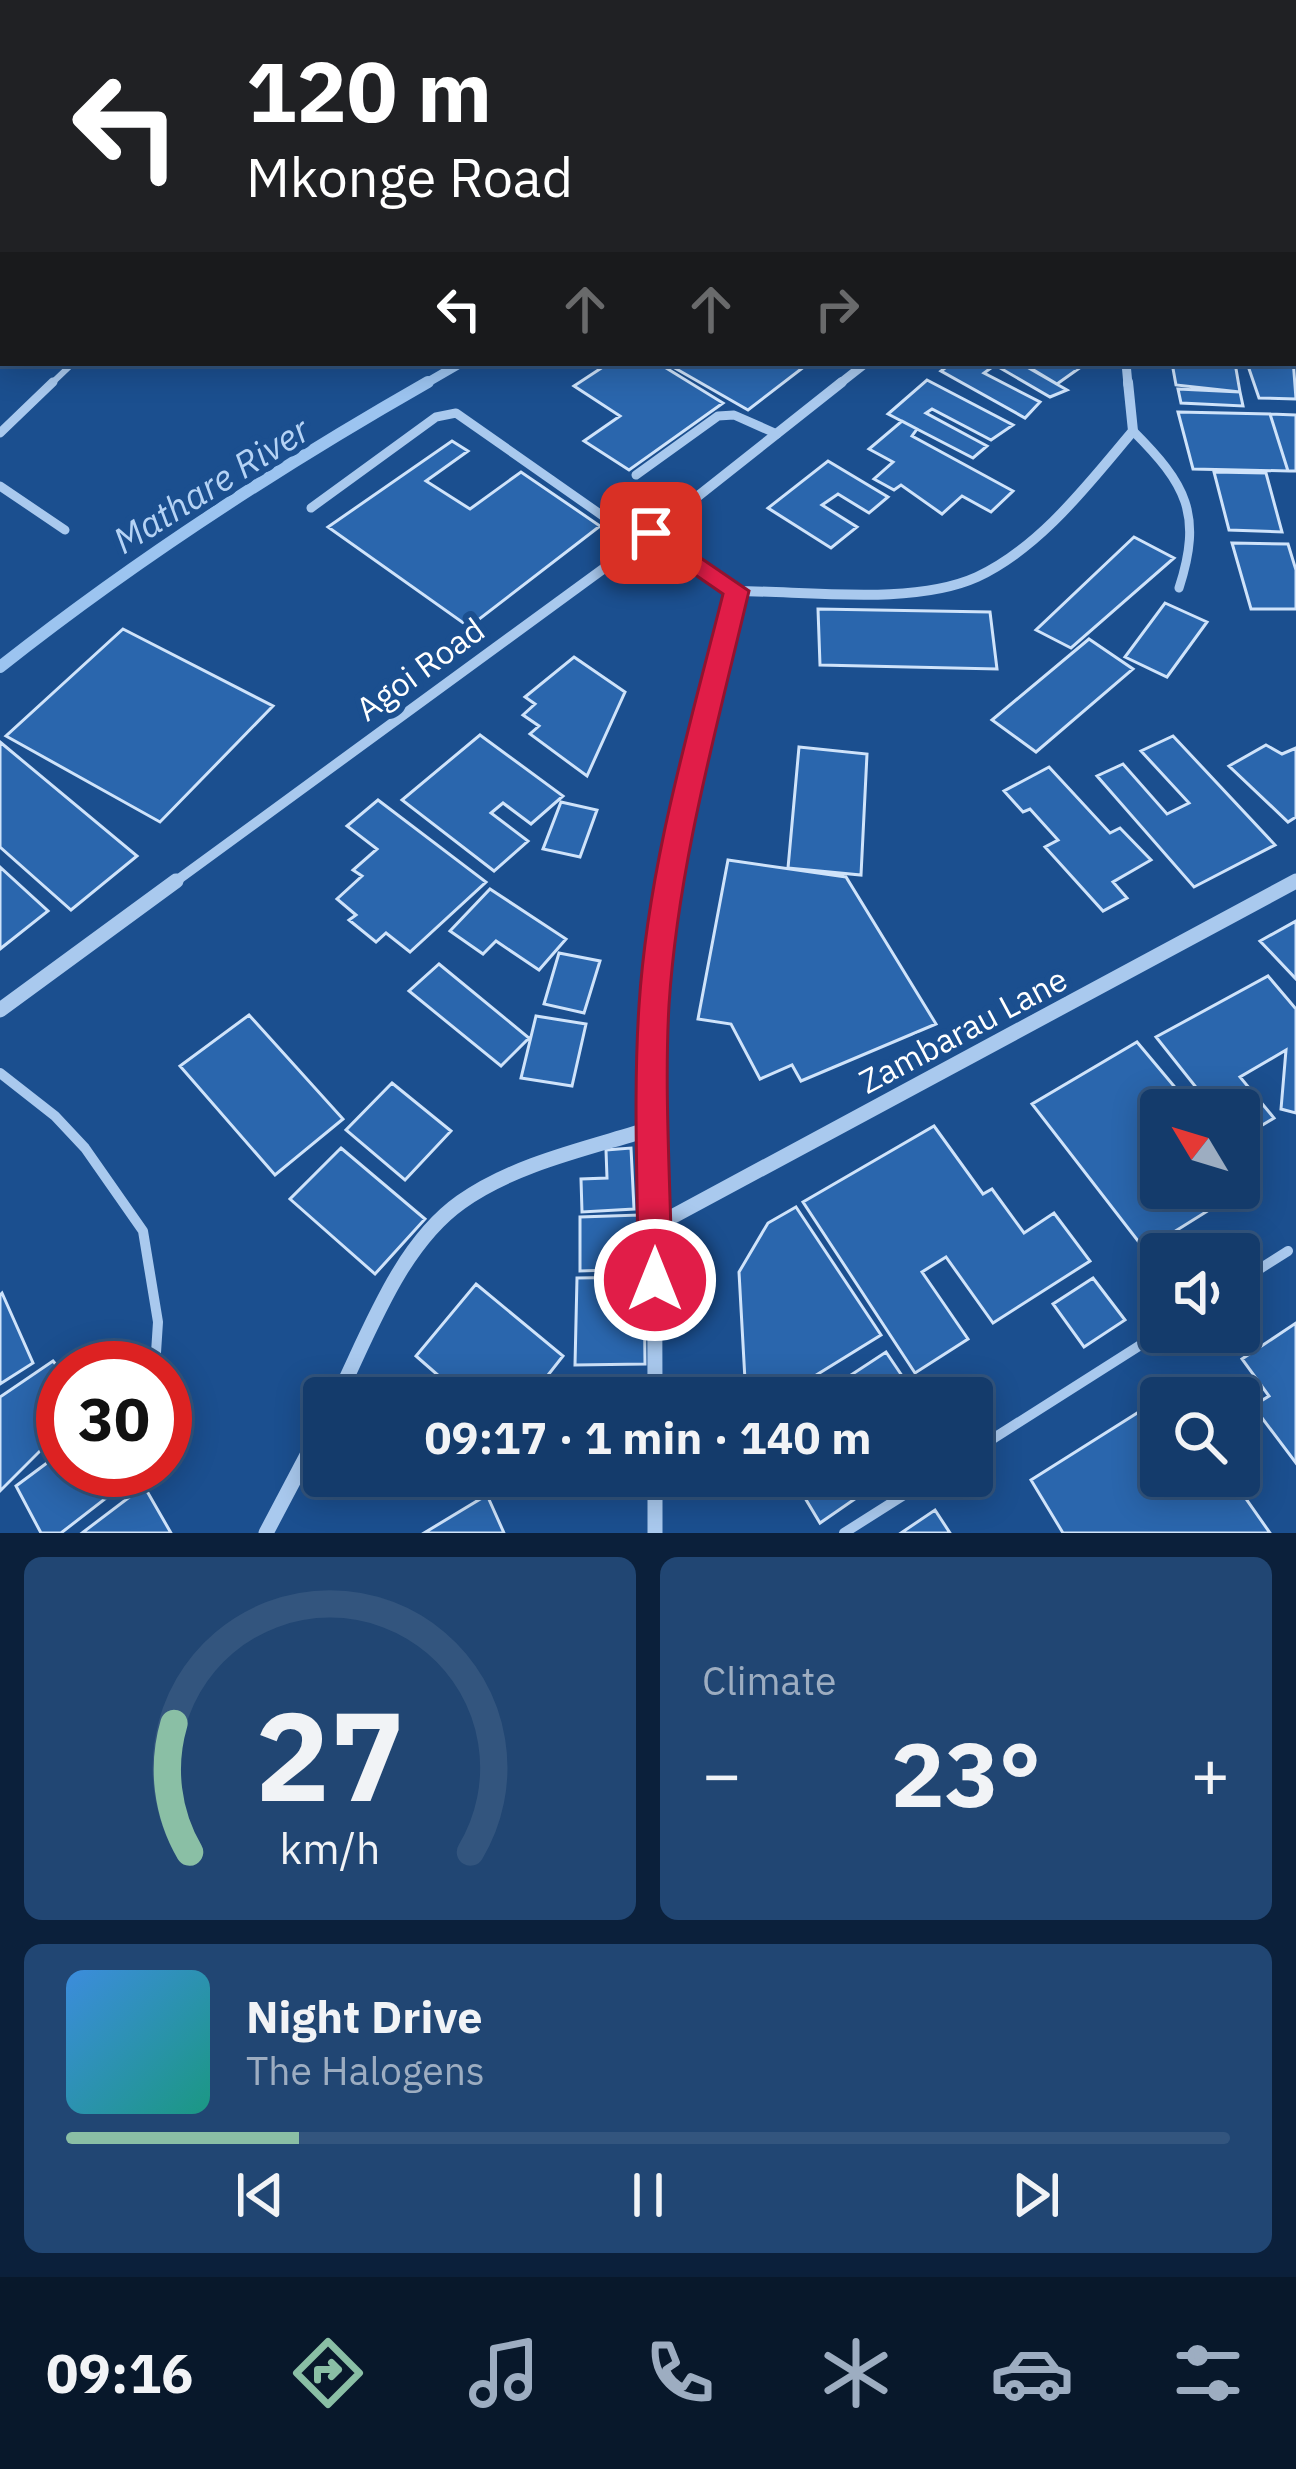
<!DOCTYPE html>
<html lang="en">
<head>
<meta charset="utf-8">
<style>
	:root { --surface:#143b6b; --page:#214673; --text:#f1f3f6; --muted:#9dadc1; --line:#33557e; --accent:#8abfa5 }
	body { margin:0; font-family:"IBM Plex Sans",sans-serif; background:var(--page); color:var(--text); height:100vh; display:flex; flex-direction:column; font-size:45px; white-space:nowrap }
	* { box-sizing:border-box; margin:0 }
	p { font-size:39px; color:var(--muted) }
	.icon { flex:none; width:66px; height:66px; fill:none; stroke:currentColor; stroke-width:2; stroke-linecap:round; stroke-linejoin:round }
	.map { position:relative; height:1533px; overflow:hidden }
	.drawer { display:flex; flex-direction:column; gap:24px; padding:24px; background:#0b203b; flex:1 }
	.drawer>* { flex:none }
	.banner { position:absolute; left:0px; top:0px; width:1296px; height:366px; box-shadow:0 6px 30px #0003,0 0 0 3px var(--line); background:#202124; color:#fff; overflow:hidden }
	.needle { width:78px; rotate:308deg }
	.controls { position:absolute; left:1140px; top:1089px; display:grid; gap:24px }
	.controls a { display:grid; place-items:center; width:120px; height:120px; border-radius:12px; background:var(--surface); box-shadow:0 6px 30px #0003,0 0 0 3px var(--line); font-size:60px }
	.speed { position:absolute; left:36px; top:1341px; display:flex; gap:24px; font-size:60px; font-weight:700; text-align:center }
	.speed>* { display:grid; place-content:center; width:156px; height:156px; border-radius:50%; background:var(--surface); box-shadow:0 6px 30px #0003,0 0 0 3px var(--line); line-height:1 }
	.speed .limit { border:18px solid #d22; background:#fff; color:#111 }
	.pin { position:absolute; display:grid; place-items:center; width:102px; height:102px; color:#fff; margin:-51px; border-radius:24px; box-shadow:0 6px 18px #0006 }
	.me { position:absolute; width:132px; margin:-66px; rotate:0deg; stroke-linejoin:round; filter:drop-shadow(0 0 9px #0008) }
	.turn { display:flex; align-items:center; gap:42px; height:252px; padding:0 48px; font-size:54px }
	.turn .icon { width:156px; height:156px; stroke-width:2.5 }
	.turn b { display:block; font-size:84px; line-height:102px }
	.lanes { display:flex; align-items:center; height:114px; padding:0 48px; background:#0003; justify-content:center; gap:60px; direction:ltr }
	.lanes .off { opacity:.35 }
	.big { font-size:90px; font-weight:700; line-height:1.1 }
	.drawer .widget { flex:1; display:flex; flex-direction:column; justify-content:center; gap:18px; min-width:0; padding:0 42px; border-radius:18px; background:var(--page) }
	.drawer .dial { align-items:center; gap:0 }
	.dial svg { height:312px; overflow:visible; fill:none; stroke:var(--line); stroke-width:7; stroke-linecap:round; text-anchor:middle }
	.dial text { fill:var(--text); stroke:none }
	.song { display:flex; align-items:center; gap:36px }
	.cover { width:144px; height:144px; border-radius:18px; background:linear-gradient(135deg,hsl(210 70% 55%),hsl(170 70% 35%)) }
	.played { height:12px; border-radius:6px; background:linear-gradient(90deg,var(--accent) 20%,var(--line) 20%) }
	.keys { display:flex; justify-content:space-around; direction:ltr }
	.heat { display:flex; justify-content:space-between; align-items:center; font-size:66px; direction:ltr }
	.drawer .tiles { flex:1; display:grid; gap:24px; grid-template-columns:1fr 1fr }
	.widget:last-child { grid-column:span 2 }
	.trip { position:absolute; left:303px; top:1377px; width:690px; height:120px; border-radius:12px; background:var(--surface); box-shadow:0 6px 30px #0003,0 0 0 3px var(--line); font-weight:700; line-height:120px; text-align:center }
	.menu { display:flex; height:192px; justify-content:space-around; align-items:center; background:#08182b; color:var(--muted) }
	.menu .icon { width:84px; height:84px }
	.menu .current { color:var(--accent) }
	.menu b { font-size:54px; color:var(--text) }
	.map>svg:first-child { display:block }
</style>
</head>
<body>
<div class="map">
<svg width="1296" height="1533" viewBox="0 0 1296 1533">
	<rect width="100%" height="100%" fill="#1b4f8f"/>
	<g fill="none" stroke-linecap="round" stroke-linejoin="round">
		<path stroke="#9cc4f0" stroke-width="9" d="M423,385L461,363"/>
		<path stroke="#9cc4f0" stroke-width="12" d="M0,667C134,561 279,467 428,382"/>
	</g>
	<path fill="#2a66ad" stroke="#cfe3fa" stroke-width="3" d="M1293,359L1296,399L1259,398L1247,363H1293Z
		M609,363H658L723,403L629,470L584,441L620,416L574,386Z
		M666,363H809L748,410Z
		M952,363H1020L1067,390L1050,397L995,365L984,373L1040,402L1025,418L941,371Z
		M1022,363H1068L1078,369L1057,384Z
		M1172,363H1235L1240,392L1176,385Z
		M927,380L1013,425L991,440L932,409L926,413L987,446L973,458L888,414Z
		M1178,389L1240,392L1243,406L1181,403Z
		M1178,412L1270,414L1288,471L1193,469Z
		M1270,414L1296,415V471H1288Z
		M902,421L917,429L912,436L1013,491L991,512L962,496L942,514L901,485L894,490L874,479L893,462L869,449Z
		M452,441L468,451L426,481L470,509L521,472L600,526L469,627L328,527Z
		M828,461L888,497L869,513L838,494L822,505L857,527L831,548L768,508Z
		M1214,472L1266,473L1282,532L1229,530Z
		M1134,537L1174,558L1071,648L1036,630Z
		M1232,543L1288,544L1296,570V609H1251Z
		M1165,603L1207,622L1167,677L1125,657Z
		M818,609L990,612L997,669L820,665Z
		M123,629L273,706L160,822L6,736Z
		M1089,639L1133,669L1036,752L992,720Z
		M574,657L625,692L587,776L530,734L539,726L523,715L535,704L525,697Z
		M480,735L563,796L531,824L503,803L491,813L528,841L494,871L402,800Z
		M1173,736L1275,845L1194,887L1097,776L1123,764L1167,814L1189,803L1141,751Z
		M0,742L137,856L71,910L0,847Z
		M1266,745L1282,754L1296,748V817L1288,822L1229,766Z
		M799,747L867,754L861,875L788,868Z
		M1049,767L1110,833L1120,828L1151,860L1113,882L1127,898L1103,911L1045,847L1058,840L1030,809L1023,812L1004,791Z
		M378,800L486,882L410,952L386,933L376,942L349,920L356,915L337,899L362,876L353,870L377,849L347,826Z
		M561,802L597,810L580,857L543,849Z
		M728,860L846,877L936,1024L801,1081L792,1065L760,1079L731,1024L698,1019Z
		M0,867L48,911L0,949Z
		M490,889L566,939L539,970L496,941L483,954L450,931Z
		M1296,921V979L1260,941Z
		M559,953L600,961L584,1013L544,1004Z
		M439,964L529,1038L501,1066L409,991Z
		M1268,976L1296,1009V1113L1281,1109L1286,1050L1240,1077L1274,1118L1239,1139V1110H1214L1156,1037Z
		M249,1015L343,1119L275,1175L180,1066Z
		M536,1016L586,1024L572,1086L521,1078Z
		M1137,1042L1194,1110H1161V1188H1239V1164L1254,1182L1145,1250L1032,1104Z
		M392,1083L451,1131L405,1180L346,1130Z
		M934,1126L983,1194L992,1189L1024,1233L1054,1213L1090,1261L993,1323L946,1257L922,1272L968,1339L915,1373L803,1202Z
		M341,1148L425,1219L375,1274L290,1199Z
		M631,1148L634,1209L582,1212L581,1179L607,1178L606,1150Z
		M796,1207L881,1335L779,1398H746L739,1272L768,1223Z
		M640,1215L641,1269L580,1271V1217Z
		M644,1277L645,1364L575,1365L577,1278Z
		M1093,1278L1125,1320L1084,1347L1053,1304Z
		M476,1284L563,1356L530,1398H464L416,1356Z
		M2,1293L33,1363L0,1384V1295Z
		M1296,1323V1463L1253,1406L1269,1396L1242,1359Z
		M886,1352L917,1398H816Z
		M53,1361L63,1373V1428L0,1491V1397Z
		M1161,1398V1476H1230L1270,1533H1063L1031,1480Z
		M63,1451V1470H114L123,1485L61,1533H41L16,1486Z
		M398,1476H433L418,1494Z
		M796,1476H888L820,1523L793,1478Z
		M144,1486L171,1533H82Z
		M487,1495L504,1533H424Z
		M935,1510L950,1533H901Z"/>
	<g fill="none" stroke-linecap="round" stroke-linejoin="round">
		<path stroke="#a9c9ee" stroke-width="6" d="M347,3L357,0
			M50,385L73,363"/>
		<path stroke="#a9c9ee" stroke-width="9" d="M1133,431C1186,484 1203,514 1179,588
			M0,433L53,382
			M636,475L718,416L734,415L777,434
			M0,486L65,530
			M311,508L436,417L456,413L640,542"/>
		<path stroke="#a9c9ee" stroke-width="10" d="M0,1073L55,1116L85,1148L143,1231L158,1322L155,1368
			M1239,1282L1288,1251
			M972,1452L1161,1332
			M844,1533L934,1476"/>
		<path stroke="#a9c9ee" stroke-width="9" d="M942,0L946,3
			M968,3L975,0
			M1126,363L1128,385
			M838,385L866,363"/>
		<path stroke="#a9c9ee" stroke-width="10" d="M651,533L736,591L686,797L673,884
			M736,591C806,591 913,606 977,577C1041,547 1089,483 1133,431L1128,382
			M172,884L640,542L842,382
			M1290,884L1296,881"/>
		<path stroke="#a9c9ee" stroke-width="15" d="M0,1010L176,881
			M655,1226L1296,881
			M337,1398C369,1333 400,1245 461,1202C516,1163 590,1148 653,1128
			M655,1398L654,1006L673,881
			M655,1476V1533
			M266,1533L324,1423"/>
	</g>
	<path fill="#e11d48" stroke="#92132f" stroke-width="3" d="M651,524L749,591C717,727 678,865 669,1005C664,1095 671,1189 672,1280L667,1292L655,1297L643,1292L638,1280C638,1189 633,1096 639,1006C648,866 689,729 723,594L643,539V527Z"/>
	<g text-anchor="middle" stroke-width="12" stroke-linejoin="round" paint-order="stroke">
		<g font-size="33" fill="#fff" stroke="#1b4f8f">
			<text transform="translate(420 669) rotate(-36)" y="12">Agoi Road</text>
			<text transform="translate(963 1030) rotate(-28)" y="12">Zambarau Lane</text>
		</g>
		<g font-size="36" font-style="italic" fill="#b5d3f5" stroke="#1b4f8f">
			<text transform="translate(211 485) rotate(-32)" y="13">Mathare River</text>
		</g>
	</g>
</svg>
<div class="controls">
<a><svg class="needle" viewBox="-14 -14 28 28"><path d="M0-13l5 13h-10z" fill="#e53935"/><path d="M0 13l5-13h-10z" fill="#9dadc1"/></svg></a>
<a><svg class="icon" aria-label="sound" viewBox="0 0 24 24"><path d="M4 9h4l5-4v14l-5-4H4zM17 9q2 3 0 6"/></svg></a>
<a><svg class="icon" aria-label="search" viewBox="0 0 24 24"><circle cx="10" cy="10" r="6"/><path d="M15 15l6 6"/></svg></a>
</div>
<div class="speed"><div class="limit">30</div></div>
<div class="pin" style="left:651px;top:533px;background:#d93025"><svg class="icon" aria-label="arrive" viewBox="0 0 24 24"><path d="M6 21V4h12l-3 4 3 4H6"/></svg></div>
<svg class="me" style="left:655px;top:1280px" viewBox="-20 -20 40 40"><circle r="17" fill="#e11d48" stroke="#fff" stroke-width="3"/><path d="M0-11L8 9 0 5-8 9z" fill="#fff"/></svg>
<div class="trip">09:17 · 1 min · 140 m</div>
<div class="banner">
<div class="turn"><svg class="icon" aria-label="left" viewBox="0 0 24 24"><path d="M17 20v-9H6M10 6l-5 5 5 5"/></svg><div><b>120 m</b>Mkonge Road</div></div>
<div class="lanes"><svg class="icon" aria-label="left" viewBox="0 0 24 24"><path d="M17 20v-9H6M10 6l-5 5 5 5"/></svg><svg class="icon off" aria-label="ahead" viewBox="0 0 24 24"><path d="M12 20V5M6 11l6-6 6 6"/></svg><svg class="icon off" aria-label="ahead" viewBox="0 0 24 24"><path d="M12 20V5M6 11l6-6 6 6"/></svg><svg class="icon off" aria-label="right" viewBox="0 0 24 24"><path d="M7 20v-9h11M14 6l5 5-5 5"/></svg></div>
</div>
</div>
<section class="drawer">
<div class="tiles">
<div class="widget dial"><svg viewBox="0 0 100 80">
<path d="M14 69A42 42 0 1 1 86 69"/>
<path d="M14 69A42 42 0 0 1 10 36" stroke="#8abfa5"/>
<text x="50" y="56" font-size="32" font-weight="700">27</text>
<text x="50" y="72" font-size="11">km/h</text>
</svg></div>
<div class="widget"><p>Climate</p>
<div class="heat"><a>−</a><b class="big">23°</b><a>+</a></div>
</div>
<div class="widget">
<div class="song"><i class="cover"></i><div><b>Night Drive</b><p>The Halogens</p></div></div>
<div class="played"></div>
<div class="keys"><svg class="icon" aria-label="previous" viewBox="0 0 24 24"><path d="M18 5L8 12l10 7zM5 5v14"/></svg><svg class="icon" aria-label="pause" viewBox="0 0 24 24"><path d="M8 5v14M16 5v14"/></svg><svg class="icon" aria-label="next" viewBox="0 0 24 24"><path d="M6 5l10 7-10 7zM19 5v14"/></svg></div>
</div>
</div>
</section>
<nav class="menu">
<b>09:16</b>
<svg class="icon current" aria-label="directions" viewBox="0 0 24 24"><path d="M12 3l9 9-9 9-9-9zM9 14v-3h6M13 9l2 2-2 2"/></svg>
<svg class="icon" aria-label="music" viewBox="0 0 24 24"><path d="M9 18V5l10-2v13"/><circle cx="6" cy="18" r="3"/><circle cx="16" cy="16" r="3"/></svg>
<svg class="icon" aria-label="phone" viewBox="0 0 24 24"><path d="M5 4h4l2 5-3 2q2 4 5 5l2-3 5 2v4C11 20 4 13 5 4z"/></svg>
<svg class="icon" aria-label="climate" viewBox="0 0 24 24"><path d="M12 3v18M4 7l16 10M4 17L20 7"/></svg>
<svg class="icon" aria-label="car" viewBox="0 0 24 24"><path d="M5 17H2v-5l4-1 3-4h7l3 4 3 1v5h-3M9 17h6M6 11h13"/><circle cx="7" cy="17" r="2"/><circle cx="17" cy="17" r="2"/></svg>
<svg class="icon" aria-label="filters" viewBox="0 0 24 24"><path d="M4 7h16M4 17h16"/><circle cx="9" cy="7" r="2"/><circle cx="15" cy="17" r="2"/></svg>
</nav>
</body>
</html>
